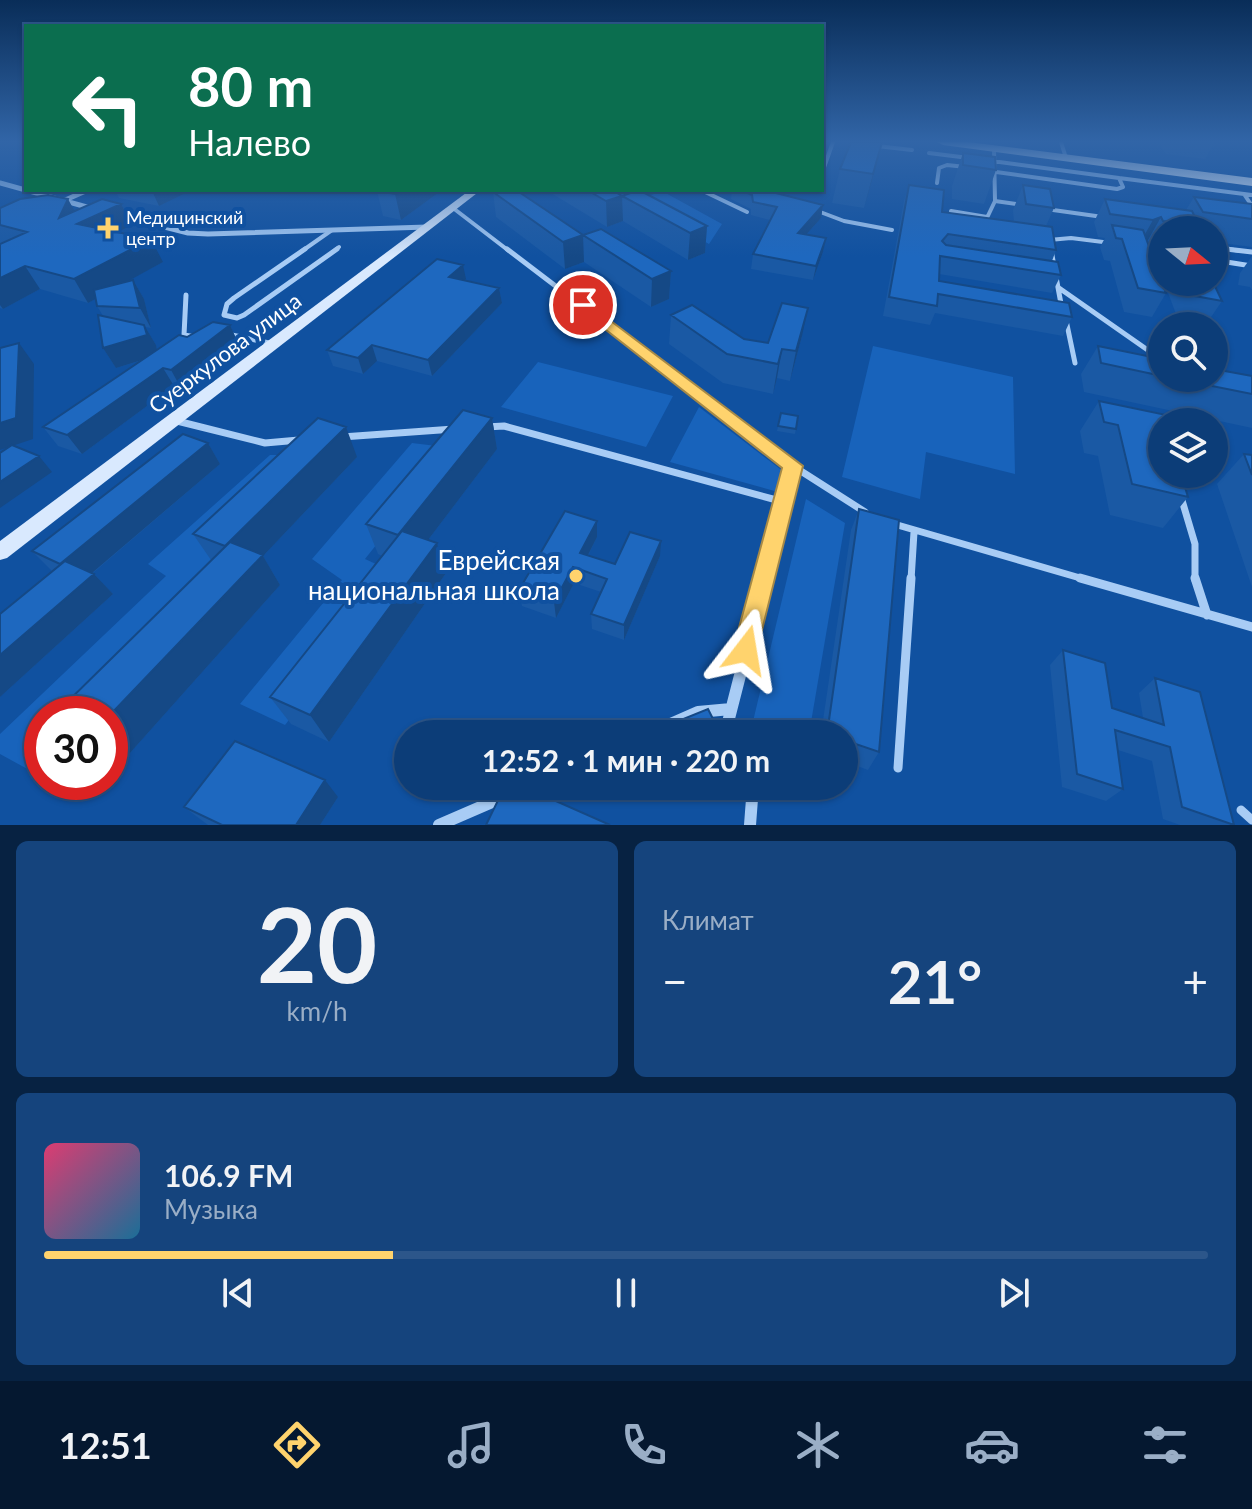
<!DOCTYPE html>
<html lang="ru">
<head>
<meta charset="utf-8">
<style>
	:root { --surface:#0c3d78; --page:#15447d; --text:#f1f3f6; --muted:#9aaec6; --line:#2c568a; --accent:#ffd36d }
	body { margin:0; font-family:Lato,sans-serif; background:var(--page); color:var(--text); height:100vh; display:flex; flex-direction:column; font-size:30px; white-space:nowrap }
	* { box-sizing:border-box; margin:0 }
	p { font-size:26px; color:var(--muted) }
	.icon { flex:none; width:44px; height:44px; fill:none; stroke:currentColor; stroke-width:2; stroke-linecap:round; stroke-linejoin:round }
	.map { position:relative; height:825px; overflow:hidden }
	.panel { display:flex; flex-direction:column; gap:16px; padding:16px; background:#072242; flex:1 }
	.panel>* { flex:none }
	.top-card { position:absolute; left:24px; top:24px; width:800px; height:168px; border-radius:0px; box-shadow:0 2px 6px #0004,0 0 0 2px var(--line); background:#0b6e4f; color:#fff; overflow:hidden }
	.needle { width:52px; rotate:108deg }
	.controls { position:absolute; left:1148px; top:216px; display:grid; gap:16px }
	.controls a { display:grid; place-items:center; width:80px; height:80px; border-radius:50%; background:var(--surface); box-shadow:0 2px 6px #0004,0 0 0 2px var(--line); font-size:40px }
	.speed { position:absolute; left:24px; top:696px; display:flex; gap:16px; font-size:40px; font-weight:700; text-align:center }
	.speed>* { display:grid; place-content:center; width:104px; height:104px; border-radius:50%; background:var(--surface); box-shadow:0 2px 6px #0004,0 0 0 2px var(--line); line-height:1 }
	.speed .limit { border:12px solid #d22; background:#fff; color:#111 }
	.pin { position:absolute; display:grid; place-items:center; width:68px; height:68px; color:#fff; margin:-34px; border:4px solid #fff; border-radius:50%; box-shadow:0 2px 8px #0007 }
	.me { position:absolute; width:88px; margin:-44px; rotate:14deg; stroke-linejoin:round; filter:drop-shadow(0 0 6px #0008) }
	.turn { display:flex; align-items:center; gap:28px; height:168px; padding:0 32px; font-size:36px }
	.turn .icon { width:104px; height:104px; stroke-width:2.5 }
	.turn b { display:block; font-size:56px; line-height:68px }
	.big { font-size:60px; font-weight:700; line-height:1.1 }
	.panel .card { flex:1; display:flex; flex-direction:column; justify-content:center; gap:12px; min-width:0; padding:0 28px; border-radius:12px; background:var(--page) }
	.panel .dial { align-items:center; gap:0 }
	.dial b { font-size:104px; line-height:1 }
	.song { display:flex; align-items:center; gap:24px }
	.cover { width:96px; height:96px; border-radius:12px; background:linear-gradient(135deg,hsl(340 70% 55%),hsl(200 70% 35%)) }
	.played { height:8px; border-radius:4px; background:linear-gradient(90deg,var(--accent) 30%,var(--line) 30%) }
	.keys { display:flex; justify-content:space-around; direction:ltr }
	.heat { display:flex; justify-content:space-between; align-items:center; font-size:44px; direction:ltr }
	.panel .tiles { flex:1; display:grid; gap:16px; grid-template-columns:1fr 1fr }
	.card:last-child { grid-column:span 2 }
	.trip { position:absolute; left:394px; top:720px; width:464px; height:80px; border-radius:40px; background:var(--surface); box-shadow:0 2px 6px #0004,0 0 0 2px var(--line); font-weight:700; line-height:80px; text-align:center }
	.menu { display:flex; height:128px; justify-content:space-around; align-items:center; background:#051830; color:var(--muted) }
	.menu .icon { width:56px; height:56px }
	.menu .active { color:var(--accent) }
	.menu b { font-size:36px; color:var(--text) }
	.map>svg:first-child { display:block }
</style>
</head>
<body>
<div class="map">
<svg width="1252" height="825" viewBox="0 0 1252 825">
	<rect width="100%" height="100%" fill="#1051a0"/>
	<path fill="#1863bb" d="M600,190H634L646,197L662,191L722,224L709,244L634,201Z
		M873,346L1013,377L1015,474L926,452L920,499L842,477Z
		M538,362L673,396L646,447L501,407Z
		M699,407L784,472L778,492L670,462Z
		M412,443L453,448L365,559L400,575L285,725L240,704L342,580L312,559Z
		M270,455H319L105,714H42V777L0,754V734L166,576L148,564Z
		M806,499L845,523L809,734H750Z"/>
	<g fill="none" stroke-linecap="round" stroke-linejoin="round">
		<path stroke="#a8ccf5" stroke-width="4" d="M1061,142L1066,158
			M877,146L912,150
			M929,153L969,158
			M992,161L1119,178
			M989,171L1117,189L1123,187L1119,178L1252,195
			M822,173L833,142
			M937,183L939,168L947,165L966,167
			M701,190L747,212
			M1244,194L1252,206
			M995,201L1023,205
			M453,208L509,251
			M1046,209L1103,217
			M815,210L844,221L892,230
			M951,211L987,217
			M987,225L985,222L995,201L994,149
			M1049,240L1071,238L1111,243
			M1214,247L1241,251
			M1142,248L1159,251
			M302,251L332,230
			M334,251L339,247"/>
		<path stroke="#a8ccf5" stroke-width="5" d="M305,249L234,298L227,304L224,315L237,318L244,315L337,249
			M507,249L696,393
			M1146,249L1162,251
			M1226,249L1252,252
			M1051,250L1062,309
			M1214,260L1252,266
			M1059,288L1162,360
			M186,295L184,335L196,337
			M1066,320L1075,363
			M227,334L274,344"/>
		<path stroke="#a8ccf5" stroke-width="7" d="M694,391L793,466L865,512
			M177,421L265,443L299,440
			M486,427L504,426L784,502
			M342,437L454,429
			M1181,497L1195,544V580
			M894,524L1087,580
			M911,580L914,532"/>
		<path stroke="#a8ccf5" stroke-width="9" d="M1080,578L1252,627
			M1195,578L1207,615
			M898,768L911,578
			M1241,810L1252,820"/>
		<path stroke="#a8ccf5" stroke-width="5" d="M0,183L94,209
			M63,201L88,190
			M118,215L188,233L208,234L427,227"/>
		<path stroke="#a8ccf5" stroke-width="9" d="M764,580L793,466"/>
		<path stroke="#a8ccf5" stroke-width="12" d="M648,734L698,712L731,709
			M725,734L765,578
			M439,825L506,796
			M750,825L753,786"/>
		<path fill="#d9e9fe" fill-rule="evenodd" d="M470,190H481L7,558L0,560V541Z"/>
		<path fill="#f7faff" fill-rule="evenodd" d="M937,142H968L1252,178V186L943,145Z"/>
	</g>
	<path fill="#1a59a4" d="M851,142H883L864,208L832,203L840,169Z
		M1158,142H1215L1205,159L1166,154Z
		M963,153L996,170L984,204L952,199V186Z
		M909,185L942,212L1014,222L1013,210L1023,185L1054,208L1046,226L1056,250L1052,261L1061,275L1052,293L939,274V281L1072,317L1063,336L935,313L930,325L883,316L904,201Z
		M115,190H192L159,206L119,198Z
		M378,190H442L401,220L383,216L377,191Z
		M546,190H612L622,196L707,226L705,253L688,260L623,221L607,227Z
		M732,190H764L823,205L821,218L806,235L826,238L823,252L813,280L751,269L753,254L770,220L751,215V209L731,199Z
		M493,192L583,235L671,271L669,299L651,307L584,262L565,269L496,217Z
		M1194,197L1252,204V247L1214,242V230H1162V278L1154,256L1160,245L1149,244L1148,240L1147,241L1166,293L1152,317L1124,312L1110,261L1104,260L1100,247L1105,238L1098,237L1094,222L1105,199L1186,210Z
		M0,208L75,212L132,225L118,232L163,262L127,281L133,280L144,299L151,328L145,327L156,345L157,350L187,337L230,325L238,343L181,388L174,386L82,454L58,446L43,427L143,360L116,368L103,348V316L97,306L95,299L88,303L40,289L3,309L0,308V244H1L0,243Z
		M1252,256V290L1250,287L1238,285L1240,273Z
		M466,279L464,281L499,288L502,303L432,376L377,361L363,374L333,366L327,350Z
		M1164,282H1213L1222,301L1205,326L1179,322Z
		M671,315L744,339L768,343L802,336L790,381L777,378L773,394L723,383L669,344Z
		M1098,346L1162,359V378H1214L1252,376V428L1084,392L1081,374Z
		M1099,401L1162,422L1188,497L1163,528L1110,515L1098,456L1084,453L1080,431Z
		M781,413L798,416L795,434L777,431Z
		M492,418L497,449L428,540L437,543L446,573L329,742L291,724L270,697L382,556L378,554L366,524Z
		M208,443L220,464L93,573L113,594L0,697V614L52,571L32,551Z
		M1244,454L1252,455V587L1217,484Z
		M357,457L263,556L280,585L121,763L110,757V714L211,560L193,534Z
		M859,509L879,752L868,770L844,761V734H821L851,530Z
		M597,537L588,556L615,564L660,556L624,640L592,629L591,614L601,592L574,583L556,618L522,606L519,590Z
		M1063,650L1112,708L1143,718L1139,693L1155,678L1234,825H1180L1163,819L1152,761L1118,750L1123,789L1106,801L1062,787L1050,665Z
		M338,797L320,825H208L184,807Z"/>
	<path fill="#154986" d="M882,142L880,152L864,208L873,174Z
		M159,190H192L159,206L153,193Z
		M401,190H442L401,220L395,194Z
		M622,196L623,221L607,227L606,201Z
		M68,199L80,221L121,204L132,225L90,246L59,218Z
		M823,205L821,218L795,247L798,233Z
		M1161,217L1148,240L1140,243L1153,220Z
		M707,226L705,253L688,260L690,233Z
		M583,235L584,262L565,269L563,242Z
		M826,238L823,252L813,280L816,266Z
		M151,239L163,262L88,303L74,279Z
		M463,265L466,279L452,292L449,277Z
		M25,266L40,289L3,309L0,305V278Z
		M671,271L669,299L651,307L652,279Z
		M133,280L144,299L151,328L140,308Z
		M499,288L502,303L432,376L428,360Z
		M808,308L802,336L790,381L796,351Z
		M144,325L156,345L158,355L116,368L103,348Z
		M230,325L238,343L181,388L171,370Z
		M19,343L34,364L33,439L0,450V423Z
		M372,345L377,361L363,374L358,358Z
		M782,349L777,378L773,394L778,364Z
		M163,368L174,386L82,454L67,435Z
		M492,418L497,449L409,565L398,535Z
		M346,427L357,457L263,556L280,585L121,763L110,754V715L244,575L225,546Z
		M208,443L220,464L79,584L60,564Z
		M39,456L52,472L0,508V482Z
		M597,521V537L581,569L580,553Z
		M661,541L660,556L624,640V625Z
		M437,543L446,573L329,742L310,715Z
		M573,567L574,583L556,618L554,602Z
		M94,574L113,594L0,697V655Z
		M325,780L338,797L320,825H296Z
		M681,786H690L680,791Z"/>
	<path fill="#1e68bf" stroke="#154986" stroke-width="2" d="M851,142H882L873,174L840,169Z
		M963,153L995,157L996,170L963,165Z
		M909,185L944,190L942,212L1052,227L1056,250L948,234L942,241L946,245L1058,262L1061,275L940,256L939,281L1069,303L1072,317L938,294L937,306L889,297Z
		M1023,185L1050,189L1054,208L1026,204Z
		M138,190H159L153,193Z
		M378,190H401L395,194L377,191Z
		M500,190H516L583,235L563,242L493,192Z
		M587,190H612L622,196L606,201Z
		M639,190L707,226L690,233L622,196Z
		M741,190H764L823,205L798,233L826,238L816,266L753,254L777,207L753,202L752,195Z
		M48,195L68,199L59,218L102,199L121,204L77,224L151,239L74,279L25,266L0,278V244L27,232L0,225V208L20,199Z
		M1194,197L1252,204V219L1203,212Z
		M1105,199L1192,211L1201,230H1180L1181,226L1177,222L1163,221L1161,217L1153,220L1110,214Z
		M1112,225L1143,230L1166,293L1138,288L1122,239L1116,238Z
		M601,229L671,271L652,279L583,235Z
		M437,259L463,265L449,277L499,288L428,360L372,345L358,358L327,350Z
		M133,280L140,308L97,306L94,290Z
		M1189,282H1213L1222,301L1195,296Z
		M782,303L808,308L796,351L782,349L778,364L727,354L671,315L692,305L744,339L768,343Z
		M98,315L144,325L147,335L103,348Z
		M213,322L230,325L171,370L163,368L67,435L43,427L179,335L187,337Z
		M19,343L16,418L0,423V348Z
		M1098,346L1162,359V376L1101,363Z
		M1214,369L1252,376V394L1172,378H1214Z
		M1099,401L1176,417L1178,422H1162V474H1181L1188,497L1132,484L1118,425L1104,422Z
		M463,410L492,418L398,535L366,524Z
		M781,413L798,416L796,429L778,426Z
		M318,418L346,427L225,546L193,534Z
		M183,434L208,443L60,564L32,551Z
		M12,445L39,456L0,482V453Z
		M1244,454L1252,455V475Z
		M859,509L899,520L879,752L844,740V734H827Z
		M565,511L597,521L580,553L615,564L630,532L661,541L624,625L591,614L607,579L573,567L554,602L519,590Z
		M402,531L437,543L310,715L270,697Z
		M230,542L263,555L110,715L55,714Z
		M65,561L94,574L0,655V614Z
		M1063,650L1105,663L1112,708L1164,725L1155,678L1200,692L1234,825L1182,807L1170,747L1115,730L1123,789L1077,774Z
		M708,709L714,721L711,734H664L661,728Z
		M235,741L325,780L296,825H222L184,807Z
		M505,786H522L610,825H486Z"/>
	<linearGradient id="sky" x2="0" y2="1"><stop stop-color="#092d58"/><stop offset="0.55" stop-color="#3165a7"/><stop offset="1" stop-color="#3165a7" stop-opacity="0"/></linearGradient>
	<rect width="1252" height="257" fill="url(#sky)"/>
	<path fill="#ffd36d" stroke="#a68947" stroke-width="2" d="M583,300L803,466L755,658L746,661L737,658L733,650L782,468L578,308V301Z"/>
	<g fill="#ffd36d" stroke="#1051a0" stroke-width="3">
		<path d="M104 216h8v8h8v8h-8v8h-8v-8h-8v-8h8z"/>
		<circle cx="576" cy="576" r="8"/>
	</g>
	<g text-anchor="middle" stroke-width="8" stroke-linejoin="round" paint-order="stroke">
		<g font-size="18" fill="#fff" stroke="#1051a0" text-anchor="start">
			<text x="126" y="224">Медицинский<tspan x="126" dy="21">центр</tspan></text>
		</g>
		<g font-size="22" fill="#fff" stroke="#1051a0">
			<text transform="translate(225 353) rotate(-37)" y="8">Суеркулова улица</text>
		</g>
		<g font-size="26" fill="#fff" stroke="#1051a0" text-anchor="end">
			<text x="560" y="570">Еврейская<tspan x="560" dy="30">национальная школа</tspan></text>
		</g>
	</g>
</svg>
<div class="controls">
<a><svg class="needle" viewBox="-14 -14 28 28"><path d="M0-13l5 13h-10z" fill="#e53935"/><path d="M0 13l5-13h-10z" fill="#9aaec6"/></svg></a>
<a><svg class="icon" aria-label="search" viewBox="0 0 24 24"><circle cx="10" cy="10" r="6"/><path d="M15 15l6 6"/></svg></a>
<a><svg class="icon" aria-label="layers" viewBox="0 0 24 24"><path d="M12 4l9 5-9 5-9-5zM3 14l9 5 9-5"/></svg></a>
</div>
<div class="speed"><div class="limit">30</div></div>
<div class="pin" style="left:583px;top:305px;background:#d93025"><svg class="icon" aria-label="arrive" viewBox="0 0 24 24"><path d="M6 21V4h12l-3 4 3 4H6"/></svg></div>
<svg class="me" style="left:746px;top:650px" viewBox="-20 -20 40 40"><path d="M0-17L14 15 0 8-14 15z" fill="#ffd36d" stroke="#fff" stroke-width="4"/></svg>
<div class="trip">12:52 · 1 мин · 220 m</div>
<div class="top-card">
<div class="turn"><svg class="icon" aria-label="left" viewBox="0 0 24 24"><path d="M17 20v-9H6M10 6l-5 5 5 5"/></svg><div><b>80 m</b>Налево</div></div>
</div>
</div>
<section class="panel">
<div class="tiles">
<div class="card dial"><b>20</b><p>km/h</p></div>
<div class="card"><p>Климат</p>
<div class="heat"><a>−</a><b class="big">21°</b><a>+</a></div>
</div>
<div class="card">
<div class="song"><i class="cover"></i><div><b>106.9 FM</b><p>Музыка</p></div></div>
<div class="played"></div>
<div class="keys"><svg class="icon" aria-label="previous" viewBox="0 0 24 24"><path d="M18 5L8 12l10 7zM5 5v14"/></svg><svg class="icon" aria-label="pause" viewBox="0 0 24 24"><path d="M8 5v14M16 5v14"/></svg><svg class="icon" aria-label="next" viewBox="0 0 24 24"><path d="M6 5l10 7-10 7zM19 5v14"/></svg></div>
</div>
</div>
</section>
<nav class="menu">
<b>12:51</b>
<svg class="icon active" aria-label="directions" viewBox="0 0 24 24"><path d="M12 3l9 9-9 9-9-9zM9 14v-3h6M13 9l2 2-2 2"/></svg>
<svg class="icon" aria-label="music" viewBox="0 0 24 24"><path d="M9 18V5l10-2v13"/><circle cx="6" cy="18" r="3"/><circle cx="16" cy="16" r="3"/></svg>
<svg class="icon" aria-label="phone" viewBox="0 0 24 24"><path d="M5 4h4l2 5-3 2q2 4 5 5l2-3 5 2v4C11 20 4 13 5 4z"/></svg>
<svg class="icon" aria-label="climate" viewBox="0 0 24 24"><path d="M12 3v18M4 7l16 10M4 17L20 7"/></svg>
<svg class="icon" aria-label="car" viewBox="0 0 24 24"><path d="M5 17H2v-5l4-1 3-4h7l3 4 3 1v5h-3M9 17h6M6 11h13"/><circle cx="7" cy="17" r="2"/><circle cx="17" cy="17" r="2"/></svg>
<svg class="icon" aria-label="filters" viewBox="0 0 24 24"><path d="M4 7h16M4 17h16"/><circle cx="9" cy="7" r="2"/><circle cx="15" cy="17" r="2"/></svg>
</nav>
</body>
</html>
